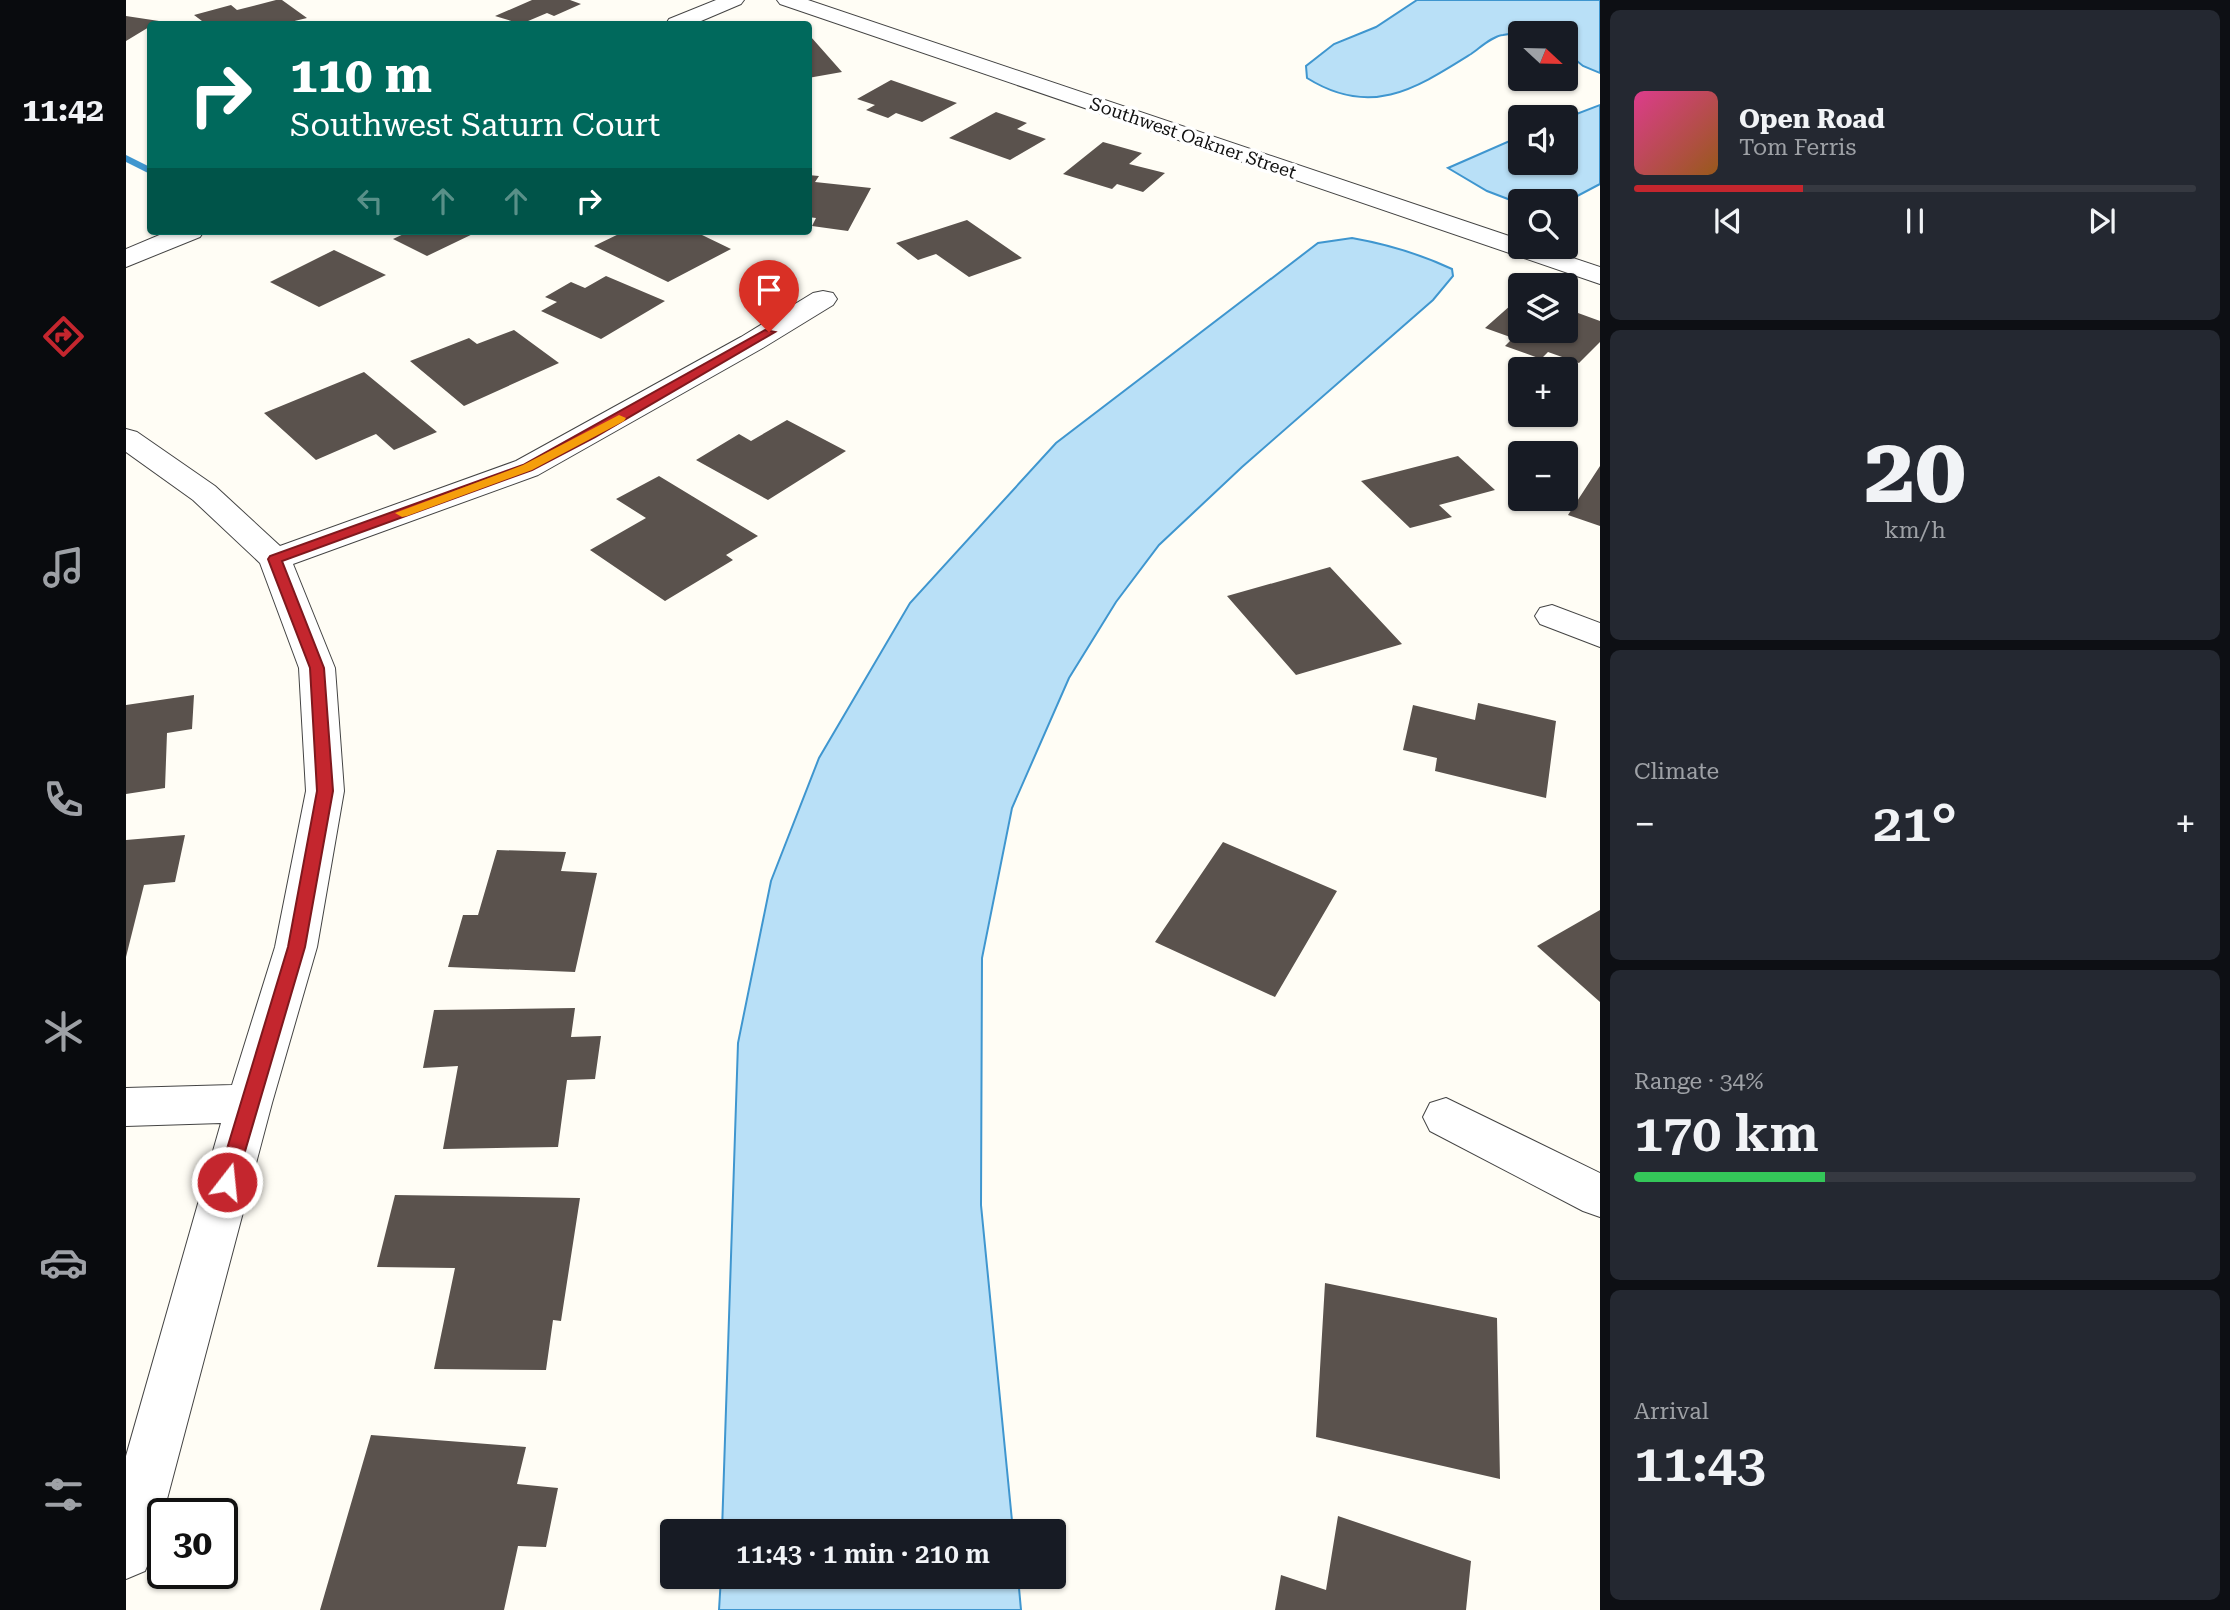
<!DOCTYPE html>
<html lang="en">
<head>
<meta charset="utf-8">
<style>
	:root { --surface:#171b24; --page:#242831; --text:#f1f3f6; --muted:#9ea1a6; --line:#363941; --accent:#c4262e }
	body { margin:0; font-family:"Roboto Serif",serif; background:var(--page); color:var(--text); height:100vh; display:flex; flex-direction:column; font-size:26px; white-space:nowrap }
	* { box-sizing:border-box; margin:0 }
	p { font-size:23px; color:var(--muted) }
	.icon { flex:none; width:38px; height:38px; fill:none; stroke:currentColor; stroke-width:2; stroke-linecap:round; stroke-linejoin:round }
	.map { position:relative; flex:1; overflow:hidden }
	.side { display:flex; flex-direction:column; gap:10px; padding:10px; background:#0d0f14; width:630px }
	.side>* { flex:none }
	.banner { position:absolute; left:21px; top:21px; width:665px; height:214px; border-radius:7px; box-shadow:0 2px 5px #0004; background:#00695c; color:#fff; overflow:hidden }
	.needle { width:46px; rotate:112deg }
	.buttons { position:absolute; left:1382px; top:21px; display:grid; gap:14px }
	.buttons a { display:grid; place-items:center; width:70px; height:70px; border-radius:7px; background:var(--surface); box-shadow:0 2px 5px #0004; font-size:35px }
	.speed { position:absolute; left:21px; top:1498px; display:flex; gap:14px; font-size:35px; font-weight:700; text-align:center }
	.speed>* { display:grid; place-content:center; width:91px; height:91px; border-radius:50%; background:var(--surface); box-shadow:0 2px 5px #0004; line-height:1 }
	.speed .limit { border:4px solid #111; border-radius:10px; background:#fff; color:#111 }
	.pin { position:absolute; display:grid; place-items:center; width:60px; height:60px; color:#fff; margin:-72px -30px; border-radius:50% 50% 50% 0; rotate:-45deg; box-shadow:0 0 7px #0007 }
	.pin .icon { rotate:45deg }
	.me { position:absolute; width:77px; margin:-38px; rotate:16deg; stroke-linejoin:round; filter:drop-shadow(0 0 5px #0008) }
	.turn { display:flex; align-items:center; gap:24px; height:147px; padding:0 28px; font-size:32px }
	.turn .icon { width:91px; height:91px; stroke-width:2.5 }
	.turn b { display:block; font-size:49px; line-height:60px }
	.lanes { display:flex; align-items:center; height:66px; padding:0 28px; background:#0003; justify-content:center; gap:35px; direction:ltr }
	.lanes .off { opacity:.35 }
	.big { font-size:52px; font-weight:600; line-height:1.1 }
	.side .widget { flex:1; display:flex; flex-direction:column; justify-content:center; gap:10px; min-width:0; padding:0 24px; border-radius:10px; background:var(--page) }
	.side .dial { align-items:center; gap:0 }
	.dial b { font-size:91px; line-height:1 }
	.song { display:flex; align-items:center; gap:21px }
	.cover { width:84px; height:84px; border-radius:10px; background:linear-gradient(135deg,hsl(330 70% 55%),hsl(30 70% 35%)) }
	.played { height:7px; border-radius:4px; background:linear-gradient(90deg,var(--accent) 30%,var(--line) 30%) }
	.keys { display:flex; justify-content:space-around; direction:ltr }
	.heat { display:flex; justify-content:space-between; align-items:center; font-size:38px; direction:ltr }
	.charge { height:10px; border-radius:5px; background:linear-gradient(90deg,#34c759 34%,var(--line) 0) }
	.trip { position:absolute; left:534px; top:1519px; width:406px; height:70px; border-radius:7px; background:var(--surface); box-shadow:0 2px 5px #0004; font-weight:600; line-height:70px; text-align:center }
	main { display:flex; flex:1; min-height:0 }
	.tabs { display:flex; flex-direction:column; width:126px; justify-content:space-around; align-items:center; background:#090b0e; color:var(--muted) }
	.tabs .icon { width:49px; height:49px }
	.tabs .active { color:var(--accent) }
	.tabs b { font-size:32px; color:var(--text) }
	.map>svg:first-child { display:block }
</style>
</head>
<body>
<main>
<nav class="tabs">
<b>11:42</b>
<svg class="icon active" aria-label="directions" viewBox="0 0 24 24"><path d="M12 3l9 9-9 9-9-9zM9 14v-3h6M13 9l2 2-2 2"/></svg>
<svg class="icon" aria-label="music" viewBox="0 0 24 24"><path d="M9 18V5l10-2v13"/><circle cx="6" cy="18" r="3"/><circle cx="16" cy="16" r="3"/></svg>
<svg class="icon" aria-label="phone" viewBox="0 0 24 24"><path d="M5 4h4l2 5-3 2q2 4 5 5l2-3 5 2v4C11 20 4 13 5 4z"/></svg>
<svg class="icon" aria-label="climate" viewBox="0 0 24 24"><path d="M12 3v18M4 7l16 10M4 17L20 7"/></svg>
<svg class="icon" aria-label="car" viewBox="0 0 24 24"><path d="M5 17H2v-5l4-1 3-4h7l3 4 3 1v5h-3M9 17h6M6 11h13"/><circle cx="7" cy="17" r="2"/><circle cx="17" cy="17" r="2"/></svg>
<svg class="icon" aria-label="filters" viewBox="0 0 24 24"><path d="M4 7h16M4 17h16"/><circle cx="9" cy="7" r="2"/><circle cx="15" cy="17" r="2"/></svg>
</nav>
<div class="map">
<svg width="1474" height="1610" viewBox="0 0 1474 1610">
	<rect width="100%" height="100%" fill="#fffdf5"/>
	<path fill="#b9e0f7" stroke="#3f96cf" stroke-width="2" d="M1291,0H1474V73L1457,66L1440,52V33C1419,33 1396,31 1377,35C1366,36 1354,48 1345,54C1289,89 1245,118 1181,78L1180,66L1208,44L1250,27Z
		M1474,105V184L1440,202L1395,201V204L1361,191L1322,168L1395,136V163H1440V118Z
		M1226,238C1260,244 1294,254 1326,269L1327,276L1307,300L1116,467L1033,545L990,602L943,678L886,808L856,958L855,1205L887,1531H596L612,1043L645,881L693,758L784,603L930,443L1192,243Z
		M595,1577H892L895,1610H593Z"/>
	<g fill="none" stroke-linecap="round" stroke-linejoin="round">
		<path fill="#3f96cf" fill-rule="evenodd" d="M0,155L24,167V174L0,162Z"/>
	</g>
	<path fill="#5a524d" d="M150,0H156L181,18L156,24H80L68,15L105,5L111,10Z
		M406,0H444L455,4L428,16L421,13L395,24L369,16Z
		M0,16L33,21L0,41Z
		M685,37L716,72L682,78V38Z
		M765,80L831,103L796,122L770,113L762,118L740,110L749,105L731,99Z
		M870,112L901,123L891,129L920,139L884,160L823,138Z
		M977,142L1016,153L1003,164L1039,173L1017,192L991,184L986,189L937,174Z
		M682,175L693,176L689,182L745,188L722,231L686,226L690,218L682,217Z
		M841,220L896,258L843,277L810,254L792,260L770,243Z
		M284,231H353L301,256L267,239Z
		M499,231H580L574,234L605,249L542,282L468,246Z
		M208,250L260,275L193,307L144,282Z
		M480,276L539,301L475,339L415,311L431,302L419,297L445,282L459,288Z
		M1385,305L1395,309V331H1440V325L1452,313L1474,321V342L1453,363L1422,352L1415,359L1379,346L1387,338L1359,328Z
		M388,330L433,363L338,406L284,361L343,338L351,344Z
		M238,372L311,432L268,450L250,434L190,460L138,413Z
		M661,420L720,451L642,500L570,460L613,434L625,441Z
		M1332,456L1369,490L1313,505L1326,517L1284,528L1235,481Z
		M1474,466V526L1442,515Z
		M533,476L632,536L600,555L607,560L539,601L464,550L520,518L490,499Z
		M1204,567L1276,644L1170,675L1101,596Z
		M68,695L66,729L41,733L39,788L0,794V705Z
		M1352,703L1430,721L1420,798L1309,771L1311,758L1277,750L1287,705L1349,720Z
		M59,835L49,882L18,885L0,957V840Z
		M1097,842L1211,891L1149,997L1029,942Z
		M371,850L440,852L435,871L471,873L449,972L322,967L337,915H352Z
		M1474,910V1002L1411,946Z
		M449,1008L445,1037L475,1036L469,1079L441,1080L432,1147L317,1149L332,1066L297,1068L308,1010Z
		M269,1195L454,1198L435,1321L427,1320L420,1370L308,1369L329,1268L251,1267Z
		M1199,1283L1371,1318L1374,1479L1190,1437Z
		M245,1435L400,1447L391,1484L432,1488L420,1547L392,1546L378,1610H194Z
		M1212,1516L1345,1561L1340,1610H1149L1155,1575L1200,1590Z"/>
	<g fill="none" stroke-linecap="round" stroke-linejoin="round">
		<g stroke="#444" stroke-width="2">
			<path id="minor" d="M651,0H682L1395,240V247H1414L1474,267V284L654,4Z
				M697,291L707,293L711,299L707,305L635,349L412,475L167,564L209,668L218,791L191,947L146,1103L27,1552L19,1571L0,1579V1456L95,1123L0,1126V1088L106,1085L149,947L180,791L173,668L134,563L67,500L0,452V429L11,432L89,486L154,546L390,461L615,337L687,293Z
				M1426,605L1474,623V647L1414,624L1409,616L1414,608Z
				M1320,1098L1474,1173V1217L1457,1211L1304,1131L1297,1117L1304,1103Z"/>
		</g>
		<g stroke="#444" stroke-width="2">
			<path id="tertiary" d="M590,0H618L615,4L568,24H540L543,19Z
				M43,231H78L74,237L0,267V249Z"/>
		</g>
		<use href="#minor" fill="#fff" fill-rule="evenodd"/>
		<use href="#tertiary" fill="#fff" fill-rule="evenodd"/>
	</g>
	<path fill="#c4262e" stroke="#7f191e" stroke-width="2" d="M639,330L649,332L469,437L406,470L156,561L198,668L207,791L179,947L110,1182L107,1188L101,1190L94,1188L91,1182L162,947L191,791L184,668L142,559L144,556L397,465Z"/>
	<path fill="#f59e0b" d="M493,415L500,418L498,421L406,470L281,516L276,517L269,513L397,465Z"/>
	<g text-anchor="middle" stroke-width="7" stroke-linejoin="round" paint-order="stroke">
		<g font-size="18" fill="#111" stroke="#fff">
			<text transform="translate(1067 138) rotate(19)" y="6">Southwest Oakner Street</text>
		</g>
	</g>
</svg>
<div class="buttons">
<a><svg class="needle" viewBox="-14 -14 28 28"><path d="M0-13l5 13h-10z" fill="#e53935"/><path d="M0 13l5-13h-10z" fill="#9ea1a6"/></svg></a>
<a><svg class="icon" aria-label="sound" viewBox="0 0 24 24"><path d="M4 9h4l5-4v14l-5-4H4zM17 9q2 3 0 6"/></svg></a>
<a><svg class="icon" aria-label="search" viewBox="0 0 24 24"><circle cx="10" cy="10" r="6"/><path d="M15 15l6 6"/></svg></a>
<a><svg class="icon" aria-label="layers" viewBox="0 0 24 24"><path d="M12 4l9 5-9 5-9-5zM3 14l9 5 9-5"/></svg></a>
<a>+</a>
<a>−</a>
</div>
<div class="speed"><div class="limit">30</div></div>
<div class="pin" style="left:643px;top:332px;background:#d93025"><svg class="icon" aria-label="arrive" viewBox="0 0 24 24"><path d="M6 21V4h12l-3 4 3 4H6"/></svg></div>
<svg class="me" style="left:101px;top:1182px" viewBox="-20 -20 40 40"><circle r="17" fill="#c4262e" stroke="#fff" stroke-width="3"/><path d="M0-11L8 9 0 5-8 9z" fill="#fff"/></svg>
<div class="trip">11:43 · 1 min · 210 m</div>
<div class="banner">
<div class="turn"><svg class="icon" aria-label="right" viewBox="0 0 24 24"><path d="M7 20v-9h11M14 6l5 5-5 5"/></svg><div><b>110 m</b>Southwest Saturn Court</div></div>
<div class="lanes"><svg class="icon off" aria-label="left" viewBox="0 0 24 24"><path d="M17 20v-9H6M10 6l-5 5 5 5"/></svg><svg class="icon off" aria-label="ahead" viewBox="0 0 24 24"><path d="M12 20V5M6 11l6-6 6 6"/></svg><svg class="icon off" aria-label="ahead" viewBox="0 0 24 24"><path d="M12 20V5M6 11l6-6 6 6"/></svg><svg class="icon" aria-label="right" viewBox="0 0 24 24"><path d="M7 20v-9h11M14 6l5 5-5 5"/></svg></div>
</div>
</div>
<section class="side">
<div class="widget">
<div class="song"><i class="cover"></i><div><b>Open Road</b><p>Tom Ferris</p></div></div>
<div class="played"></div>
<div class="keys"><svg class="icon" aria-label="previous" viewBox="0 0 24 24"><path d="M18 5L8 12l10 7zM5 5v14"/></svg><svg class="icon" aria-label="pause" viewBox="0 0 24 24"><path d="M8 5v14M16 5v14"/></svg><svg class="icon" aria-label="next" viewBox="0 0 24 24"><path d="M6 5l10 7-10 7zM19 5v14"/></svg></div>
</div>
<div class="widget dial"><b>20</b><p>km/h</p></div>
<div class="widget"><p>Climate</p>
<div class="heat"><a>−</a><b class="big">21°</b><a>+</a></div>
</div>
<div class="widget"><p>Range · 34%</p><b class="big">170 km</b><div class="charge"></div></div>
<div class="widget"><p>Arrival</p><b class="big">11:43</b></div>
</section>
</main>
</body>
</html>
